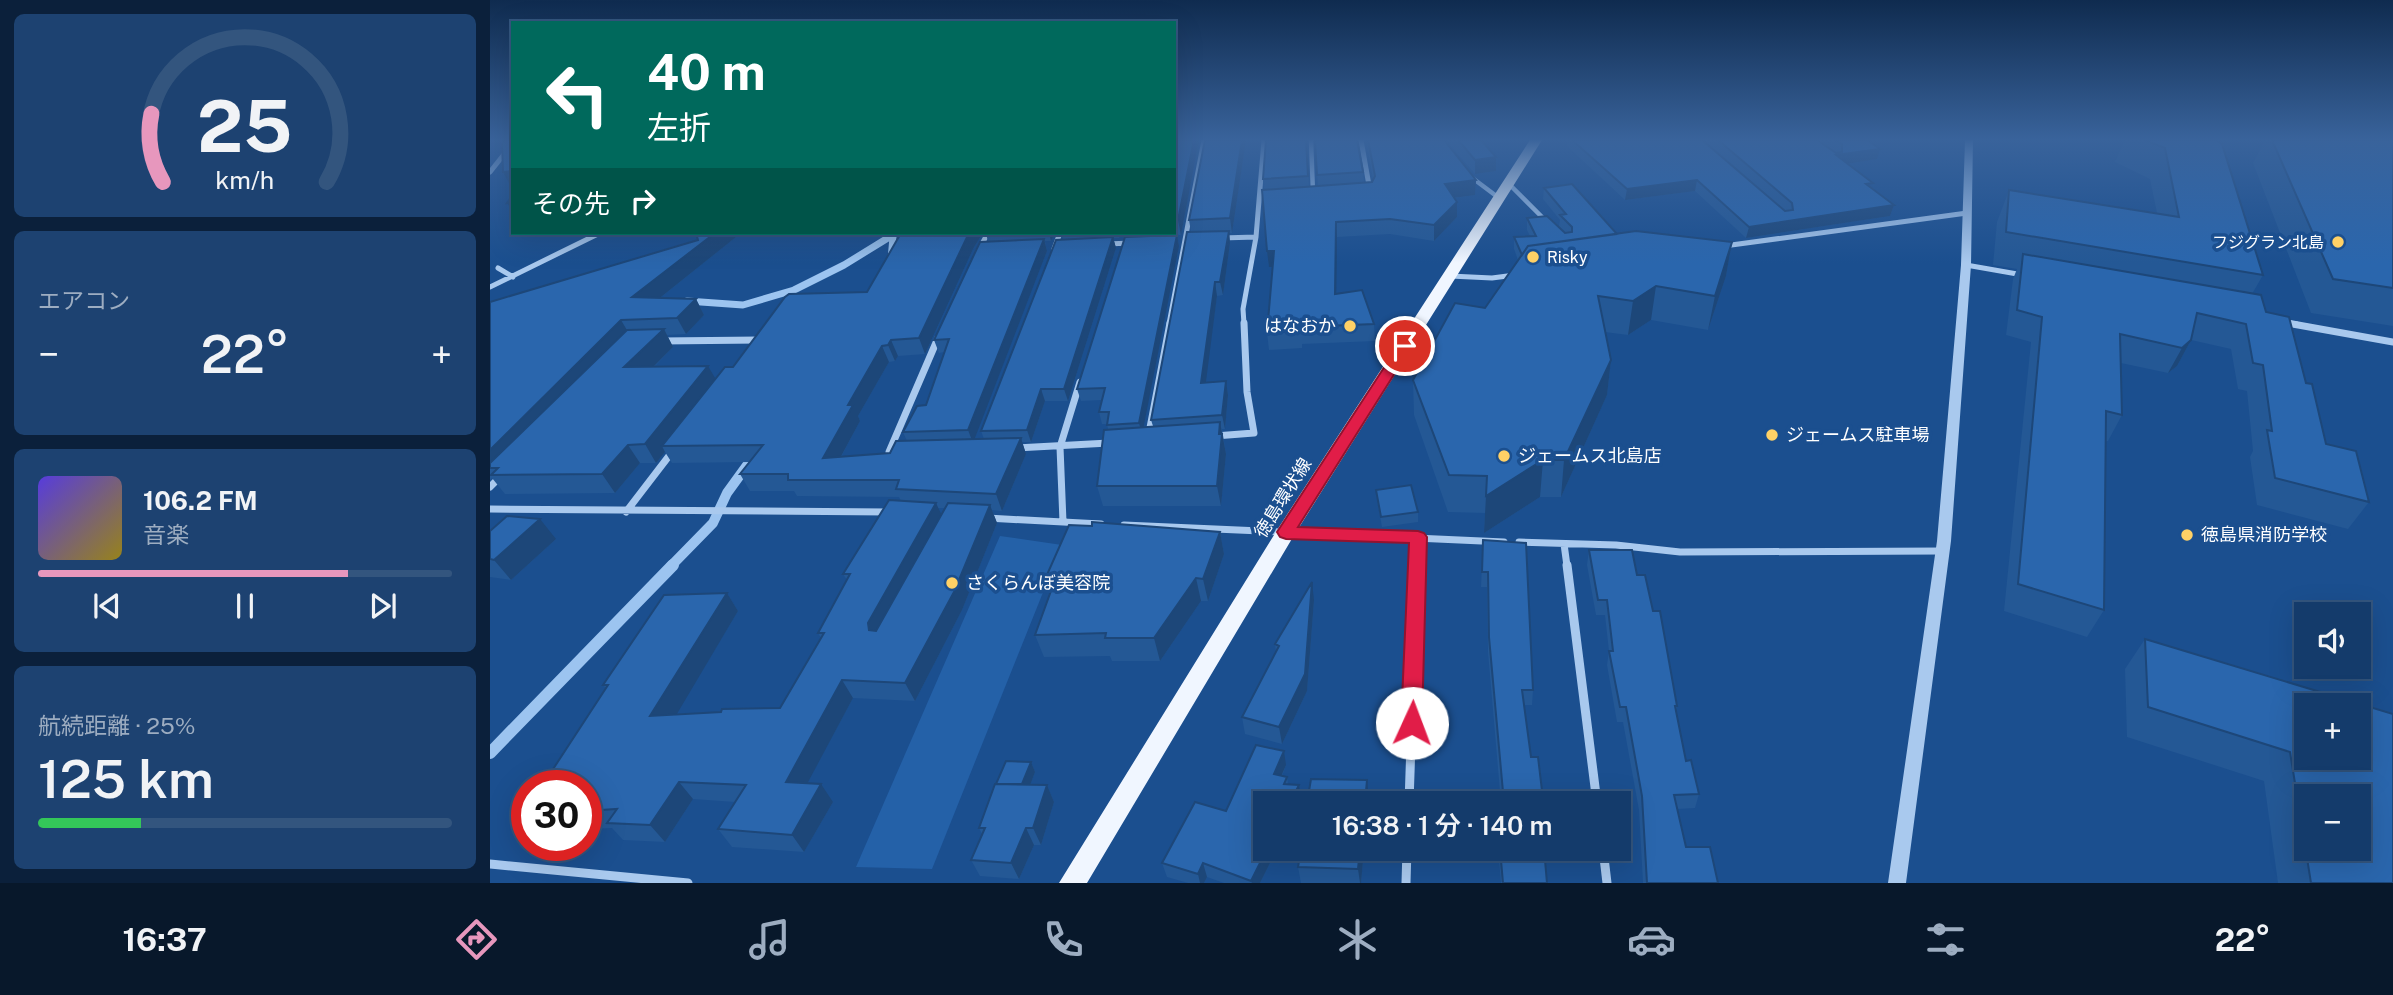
<!DOCTYPE html>
<html lang="ja">
<head>
<meta charset="utf-8">
<style>
	:root { --surface:#143b6b; --page:#1d4271; --text:#f1f3f6; --muted:#9dadc1; --line:#33557e; --accent:#e797bd }
	body { margin:0; font-family:"Public Sans","Noto Sans JP",sans-serif; background:var(--page); color:var(--text); height:100vh; display:flex; flex-direction:column; font-size:26px; white-space:nowrap }
	* { box-sizing:border-box; margin:0 }
	p { font-size:23px; color:var(--muted) }
	.icon { flex:none; width:38px; height:38px; fill:none; stroke:currentColor; stroke-width:2; stroke-linecap:round; stroke-linejoin:round }
	.map { position:relative; flex:1; overflow:hidden }
	.details { display:flex; flex-direction:column; gap:14px; padding:14px; background:#0b203b; width:490px }
	.details>* { flex:none }
	.top-card { position:absolute; left:21px; top:21px; width:665px; height:214px; border-radius:0px; box-shadow:0 7px 28px #0002,0 0 0 2px var(--line); background:#00695c; color:#fff; overflow:hidden }
	.controls { position:absolute; left:1804px; top:602px; display:grid; gap:14px }
	.controls a { display:grid; place-items:center; width:77px; height:77px; border-radius:0px; background:var(--surface); box-shadow:0 7px 28px #0002,0 0 0 2px var(--line); font-size:35px }
	.speed { position:absolute; left:21px; top:770px; display:flex; gap:14px; font-size:35px; font-weight:700; text-align:center }
	.speed>* { display:grid; place-content:center; width:91px; height:91px; border-radius:50%; background:var(--surface); box-shadow:0 7px 28px #0002,0 0 0 2px var(--line); line-height:1 }
	.speed .limit { border:10px solid #d22; background:#fff; color:#111 }
	.pin { position:absolute; display:grid; place-items:center; width:60px; height:60px; color:#fff; margin:-30px; border:4px solid #fff; border-radius:50%; box-shadow:0 2px 7px #0007 }
	.me { position:absolute; width:77px; margin:-38px; rotate:2deg; stroke-linejoin:round; filter:drop-shadow(0 0 5px #0008) }
	.turn { display:flex; align-items:center; gap:24px; height:147px; padding:0 21px; font-size:32px }
	.turn .icon { width:91px; height:91px; stroke-width:2.5 }
	.turn b { display:block; font-size:49px; line-height:60px }
	.then { display:flex; align-items:center; height:66px; padding:0 21px; background:#0003; gap:14px; font-size:26px }
	.big { font-size:52px; font-weight:600; line-height:1.1 }
	.details .widget { flex:1; display:flex; flex-direction:column; justify-content:center; gap:10px; min-width:0; padding:0 24px; border-radius:10px; background:var(--page) }
	.details .dial { align-items:center; gap:0 }
	.dial svg { height:182px; overflow:visible; fill:none; stroke:var(--line); stroke-width:7; stroke-linecap:round; text-anchor:middle }
	.dial text { fill:var(--text); stroke:none }
	.song { display:flex; align-items:center; gap:21px }
	.cover { width:84px; height:84px; border-radius:10px; background:linear-gradient(135deg,hsl(250 70% 55%),hsl(50 70% 35%)) }
	.played { height:7px; border-radius:4px; background:linear-gradient(90deg,var(--accent) 75%,var(--line) 75%) }
	.keys { display:flex; justify-content:space-around; direction:ltr }
	.heat { display:flex; justify-content:space-between; align-items:center; font-size:38px; direction:ltr }
	.charge { height:10px; border-radius:5px; background:linear-gradient(90deg,#34c759 25%,var(--line) 0) }
	.trip { position:absolute; left:763px; top:791px; width:378px; height:70px; border-radius:0px; background:var(--surface); box-shadow:0 7px 28px #0002,0 0 0 2px var(--line); font-weight:600; line-height:70px; text-align:center }
	.dock { display:flex; height:112px; justify-content:space-around; align-items:center; background:#08182b; color:var(--muted) }
	.dock .icon { width:49px; height:49px }
	.dock .on { color:var(--accent) }
	.dock b { font-size:32px; color:var(--text) }
	main { display:flex; flex:1; min-height:0 }
	.map>svg:first-child { display:block }
</style>
</head>
<body>
<main>
<section class="details">
<div class="widget dial"><svg viewBox="0 0 100 80">
<path d="M14 69A42 42 0 1 1 86 69"/>
<path d="M14 69A42 42 0 0 1 9 39" stroke="#e797bd"/>
<text x="50" y="56" font-size="32" font-weight="700">25</text>
<text x="50" y="72" font-size="11">km/h</text>
</svg></div>
<div class="widget"><p>エアコン</p>
<div class="heat"><a>−</a><b class="big">22°</b><a>+</a></div>
</div>
<div class="widget">
<div class="song"><i class="cover"></i><div><b>106.2 FM</b><p>音楽</p></div></div>
<div class="played"></div>
<div class="keys"><svg class="icon" aria-label="previous" viewBox="0 0 24 24"><path d="M18 5L8 12l10 7zM5 5v14"/></svg><svg class="icon" aria-label="pause" viewBox="0 0 24 24"><path d="M8 5v14M16 5v14"/></svg><svg class="icon" aria-label="next" viewBox="0 0 24 24"><path d="M6 5l10 7-10 7zM19 5v14"/></svg></div>
</div>
<div class="widget"><p>航続距離 · 25%</p><b class="big">125 km</b><div class="charge"></div></div>
</section>
<div class="map">
<svg width="1903" height="883" viewBox="0 0 1903 883">
	<rect width="100%" height="100%" fill="#1b4f8f"/>
	<path fill="#2461a8" d="M510,536L572,545L442,869L366,867Z"/>
	<g fill="none" stroke-linecap="round" stroke-linejoin="round">
		<path stroke="#9cc4f0" stroke-width="7" d="M401,260L403,237
			M197,301L253,305L304,290L354,265L406,233"/>
		<path stroke="#9cc4f0" stroke-width="10" d="M181,566L223,523L237,493L266,453"/>
		<path stroke="#9cc4f0" stroke-width="12" d="M0,753L183,565"/>
		<path stroke="#a9c9ee" stroke-width="4.5" d="M821,140L823,193
			M981,177L1009,198
			M1019,184L1057,222"/>
		<path stroke="#a9c9ee" stroke-width="5" d="M871,140L880,191
			M0,172L23,143
			M731,238L766,237
			M616,244L642,243
			M1234,246L1477,213
			M564,249L570,233
			M488,251L498,233
			M1476,265L1533,275
			M8,268L23,277
			M960,276L1002,278L1025,275
			M0,287L110,233
			M1793,322L1807,324
			M679,324L714,140
			M754,324L753,309L766,237L774,140"/>
		<path stroke="#a9c9ee" stroke-width="7" d="M1797,323L1903,342
			M171,341L269,340
			M659,433L680,323
			M725,436L764,433L757,392L754,323
			M526,448L619,443
			M409,452H399L448,338
			M0,487L12,475
			M0,509L398,512
			M136,512L182,452
			M497,518L611,524
			M573,522L570,447L590,382
			M634,525L1014,542
			M1029,542L1126,545L1190,552L1452,551
			M1074,544L1077,566
			M927,566L928,537"/>
		<path stroke="#a9c9ee" stroke-width="9" d="M1077,565L1107,803
			M919,803L927,565
			M1113,849L1117,883
			M0,864L198,883
			M916,883L917,849"/>
		<path fill="#a9c9ee" fill-rule="evenodd" d="M1475,140H1483L1481,265L1461,541L1416,883H1398L1447,541L1471,265Z"/>
		<path fill="#f0f6ff" fill-rule="evenodd" d="M1040,140H1052L803,537L597,883H569L789,527Z"/>
	</g>
	<path fill="#245895" fill-rule="evenodd" d="M684,140H709L691,235H687L689,246L653,427L663,426L661,420L701,232L699,220L715,140H756L742,233H739L740,243L733,295L727,296L715,383L736,381L738,395L735,429H732L736,454L731,506H613L607,486L618,429L617,424H612L609,412L612,400L591,401L587,389L640,237L639,233H684Z
		M776,140H817L819,186H828L825,140L873,172L874,182H882L883,179L876,140H954L986,180L985,195L965,198L967,217L944,241L900,234L847,237L846,293L884,324L885,341L812,344V348L779,350L777,333L783,267H779L773,179Z
		M956,140H991L1006,157V171L985,174Z
		M1077,140H1212L1295,211L1214,140H1327L1346,153L1328,140H1377L1387,159L1358,164L1381,188L1404,205L1400,216L1256,238L1205,191L1135,200L1077,146Z
		M1635,140H1726L1773,275L1762,294L1776,312L1816,383L1836,444L1879,502L1858,529L1767,505L1760,457L1763,451L1757,391L1748,389L1741,349L1701,340L1687,366L1678,373L1631,363L1632,415L1618,441H1616L1614,610L1597,637L1514,611L1541,342L1516,335L1523,279L1527,269L1503,265L1507,222L1519,190L1667,213L1660,179L1625,162Z
		M1775,140H1903V326L1821,313L1763,163Z
		M1054,188L1127,234L1242,242L1236,276L1218,330L1161,320L1138,335L1115,332L1121,360L1117,395L1071,497H1050L994,533L995,513L958,512L924,415L923,380L995,308L1028,260L1024,249V237L1040,236L1037,230V218L1076,233L1069,226L1070,220L1053,199Z
		M251,233L170,298L206,299L214,315L196,334L177,335L183,347L164,367L225,379L243,367L377,292L411,233H493L484,247L435,354L408,356L405,361L399,362L368,416L370,421L351,457L400,453L417,441L413,432L436,405L454,352L449,353L444,340L498,242L496,233H565L561,241H555L557,251L484,439H494L491,431L573,239L571,233H632L629,238H623L626,248L578,401H555L541,442H532L536,454L512,511L502,510L507,523L472,610L425,701L363,698L317,783L343,802L314,852L242,847L228,829L245,802L203,799L175,842L133,840L122,828L96,829V786L116,688L113,685L237,593L248,611L186,714L290,708L331,638L328,633L357,580L353,574L411,501L409,497L307,496L304,491H260L250,474L260,462L182,463L175,452L166,463H150L125,493L15,494L2,478L0,480V302L208,240ZM448,508H455L451,515Z
		M886,490L928,512V522L892,527L887,500Z
		M0,531L66,539L21,580L0,577Z
		M730,532L734,554L718,601H711L670,661H622L620,656L554,657L545,635L561,591L556,577Z
		M993,540L1043,690L1042,705H1034L1041,757L1053,799V803H1011L998,652L997,587H991Z
		M1099,550L1147,575L1163,611L1187,706L1186,711L1196,761L1209,794L1205,808L1187,809L1196,847L1228,883H1153L1149,810L1133,722H1127L1117,665L1119,651L1115,615H1106L1097,565Z
		M824,600L817,691L792,744L755,734L752,717L786,652L785,644Z
		M1655,639L1903,714V883H1788L1774,781L1637,737L1635,669Z
		M541,762L545,772L540,785H557L564,802L551,845H544L529,879L490,876L481,860L492,834L489,828Z
		M796,765L792,776L797,777L798,784L809,785L812,799L809,803H775V849H787L770,883H734L717,877L714,883H698L677,877L672,863L736,811Z
		M811,849H874L871,883H811L808,867Z
		M1008,849H1054L1057,883H1011Z"/>
	<path fill="#1d4779" d="M704,140H709L691,235L688,220Z
		M752,140H756L742,233L740,218Z
		M1390,149L1387,159L1344,166L1346,155Z
		M1006,157V171L985,174V160Z
		M23,171V184L20,185L13,172Z
		M986,180L985,195L955,199V184Z
		M1207,180L1205,191L1135,200L1137,189Z
		M23,202V212L17,203Z
		M967,202V217L944,241V225Z
		M1404,205L1400,216L1256,238L1259,227Z
		M846,222L847,237L846,310L845,294Z
		M739,231L740,243L733,295L730,282Z
		M225,233H251L151,313L142,297Z
		M479,233H493L484,247L435,354L429,338Z
		M559,233H565L561,241Z
		M687,235L689,246L652,435L649,423Z
		M623,237L626,248L578,401L574,389Z
		M554,239L557,251L483,443L478,430Z
		M1242,242L1236,276L1218,330L1225,296Z
		M777,251H784L786,267H779Z
		M725,282L727,296L714,397L711,383Z
		M1166,286L1161,320L1138,335L1143,301Z
		M206,299L214,315L196,334L187,318Z
		M131,320L141,337L8,468H0V450Z
		M174,329L183,347L145,385L134,367Z
		M401,340L408,356L405,361L398,345Z
		M1701,340L1687,366L1678,373L1692,348Z
		M392,346L399,362L368,416L370,421L341,475L333,458L358,405Z
		M1121,360L1117,395L1071,497L1074,460Z
		M218,366L228,383L172,446L175,452L166,463L155,444Z
		M736,381L738,395L735,429L732,415Z
		M551,389L555,401L541,442L537,430Z
		M730,422L736,454L731,506L727,486Z
		M531,438L536,454L512,511L506,494Z
		M138,445L150,463L125,493L112,474Z
		M1053,460L1050,497L994,533L996,496Z
		M446,503L454,520L388,648L379,630L378,623Z
		M500,505L507,523L472,610L425,701L415,683Z
		M50,519L66,539L21,580L4,560Z
		M730,532L734,554L718,601L713,579Z
		M706,578L711,601L670,661L664,638Z
		M822,582L824,600L817,691L792,744L789,727Z
		M237,593L248,611L175,734L160,716Z
		M352,680L363,698L309,799L296,782Z
		M794,751L796,765L786,788L784,774Z
		M541,762L545,772L536,796L531,786Z
		M877,780L879,803H875Z
		M189,782L203,799L175,842L160,825Z
		M331,784L343,802L314,852L302,835Z
		M557,785L564,802L551,845L543,828Z
		M809,785L812,799L809,803H800Z
		M536,828L544,845L529,879L521,863Z
		M777,849H787L770,883H762L761,881Z
		M870,849H874L871,883H870L868,869Z
		M713,863L717,877L714,883H710L708,874Z"/>
	<path fill="#2a66ad" stroke="#1d4779" stroke-width="2" fill-rule="evenodd" d="M16,140H23V171L13,172L12,143Z
		M684,140H704L688,220H684Z
		M715,140H752L740,218L699,220Z
		M776,140H816L818,176L773,179Z
		M825,140H867L873,172L827,175Z
		M878,140H954L986,180L955,184L967,202L944,225L900,219L846,222L845,294L872,290L884,324L811,327V331L777,333L784,251H777L772,190L882,182L885,176Z
		M968,140H991L1006,157L985,160Z
		M1082,140H1212L1295,211L1303,210L1302,203L1228,140H1327L1346,153L1352,152V144L1345,140H1377L1390,149L1346,155L1383,183L1376,184L1404,205L1259,227L1207,180L1137,189Z
		M1655,140H1726L1732,144L1773,275L1516,232L1519,190L1689,217L1675,148Z
		M1782,140H1903V288L1843,279Z
		M1082,184L1127,234L1038,246L1032,255L1024,237L1046,236L1037,218L1057,216L1075,233L1082,232V227L1070,215L1076,214L1054,188Z
		M23,195V202L17,203Z
		M739,231L730,282H725L711,383L736,381L732,415L661,420L697,232Z
		M1146,231L1242,242L1225,296L1166,286L1143,301L1108,296L1121,360L1074,460H1053L996,496L997,476L959,475L923,380L965,303L995,308L1038,246Z
		M206,233H225L142,297L206,299L187,318L131,320L0,450V302L208,240Z
		M411,233H479L429,338L401,340L398,345L392,346L358,405H363L333,458L400,453L406,441L531,438L506,494L406,489L409,480H298V474H250L273,445L172,446L235,367H243L295,297L299,294L377,292Z
		M687,235L649,423L617,425L619,412H609L615,388L587,389L635,237Z
		M623,237L574,389H551L537,430L491,431L566,240Z
		M554,239L478,430L413,432L427,406L436,405L459,339L444,340L490,242Z
		M1533,254L1771,295L1776,312L1799,317L1816,383L1822,384L1836,444L1866,451L1879,502L1785,478L1777,430L1782,431L1773,365L1763,363L1756,324L1707,313L1701,340L1692,348L1630,334L1632,415L1616,411L1614,610L1528,584L1552,317L1527,310Z
		M174,329L134,367L218,366L155,444L138,445L112,474L1,475L8,468H0V463L137,330Z
		M730,422L729,434H732L727,486H607L614,430Z
		M921,485L928,512L891,517L886,490Z
		M399,500L446,503L378,623L379,630L386,631L458,503L500,505L464,592L415,683L352,680L296,782L331,784L302,835L228,829L256,785L189,782L160,825L117,823L127,809L96,811V786H52L118,685H113L174,595L237,593L160,716L231,712L232,709L290,708L334,633H328L360,574H353Z
		M17,516L50,519L4,560L0,559V531Z
		M602,522L730,532L713,579L706,578L664,638H615L616,633L545,635L566,577H556L579,525L602,526Z
		M993,540L1036,543L1043,690H1032L1041,757H1048L1053,799H1050V803H1014L999,637L998,572H992Z
		M1099,550H1142L1147,575H1155L1163,611H1170L1187,706H1185L1196,761L1201,760L1209,794L1184,795L1196,847H1220L1228,883H1157L1152,796L1136,707H1130L1119,651H1123L1117,600H1108Z
		M822,582L815,674L789,727L752,717L789,646L785,644Z
		M1655,639L1903,714V883H1821L1800,752L1658,707ZM1816,705H1869V758H1816ZM1816,796H1869V849H1816Z
		M766,745L794,751L784,774L797,777L794,784L809,785L800,803H775V849H777L761,881L713,863L708,874L672,863L705,802L736,811Z
		M516,761L541,762L532,784H506Z
		M821,779L877,780L875,803H817Z
		M505,784L557,785L543,828H536L521,863L481,860L495,828H489Z
		M811,849H870L868,869L808,867Z
		M1010,849H1054L1057,883H1013Z"/>
	<linearGradient id="sky" x2="0" y2="1"><stop stop-color="#0f2b4f"/><stop offset="0.53" stop-color="#39639b"/><stop offset="1" stop-color="#39639b" stop-opacity="0"/></linearGradient>
	<rect width="1903" height="263" fill="url(#sky)"/>
	<path fill="#e11d48" stroke="#92132f" stroke-width="2" d="M915,342L922,346L808,527L928,531L934,533L937,537L932,723L929,730L922,732L914,730L911,723L919,543L796,539L790,537L787,532L908,346Z"/>
	<g fill="#ffd166" stroke="#1b4f8f" stroke-width="2.5">
		<circle cx="1848" cy="242" r="7"/>
		<circle cx="1043" cy="257" r="7"/>
		<circle cx="860" cy="326" r="7"/>
		<circle cx="1282" cy="435" r="7"/>
		<circle cx="1014" cy="456" r="7"/>
		<circle cx="1697" cy="535" r="7"/>
		<circle cx="462" cy="583" r="7"/>
	</g>
	<g text-anchor="middle" stroke-width="7" stroke-linejoin="round" paint-order="stroke">
		<g font-size="16" fill="#fff" stroke="#1b4f8f" text-anchor="end">
			<text x="1834" y="248">フジグラン北島</text>
			<text x="1057" y="263" text-anchor="start">Risky</text>
		</g>
		<g font-size="18" fill="#fff" stroke="#1b4f8f" text-anchor="start">
			<text x="846" y="332" text-anchor="end">はなおか</text>
			<text x="1296" y="441">ジェームス駐車場</text>
			<text x="1028" y="462">ジェームス北島店</text>
			<text x="1711" y="541">徳島県消防学校</text>
			<text x="476" y="589">さくらんぼ美容院</text>
		</g>
		<g font-size="18" fill="#fff" stroke="#1b4f8f">
			<text transform="translate(793 498) rotate(-58)" y="6">徳島環状線</text>
		</g>
	</g>
</svg>
<div class="controls">
<a><svg class="icon" aria-label="sound" viewBox="0 0 24 24"><path d="M4 9h4l5-4v14l-5-4H4zM17 9q2 3 0 6"/></svg></a>
<a>+</a>
<a>−</a>
</div>
<div class="speed"><div class="limit">30</div></div>
<div class="pin" style="left:915px;top:346px;background:#d93025"><svg class="icon" aria-label="arrive" viewBox="0 0 24 24"><path d="M6 21V4h12l-3 4 3 4H6"/></svg></div>
<svg class="me" style="left:922px;top:723px" viewBox="-20 -20 40 40"><circle r="19" fill="#fff"/><path d="M0-13L10 11 0 6-10 11z" fill="#e11d48"/></svg>
<div class="trip">16:38 · 1 分 · 140 m</div>
<div class="top-card">
<div class="turn"><svg class="icon" aria-label="left" viewBox="0 0 24 24"><path d="M17 20v-9H6M10 6l-5 5 5 5"/></svg><div><b>40 m</b>左折</div></div>
<div class="then">その先<svg class="icon" aria-label="right" viewBox="0 0 24 24"><path d="M7 20v-9h11M14 6l5 5-5 5"/></svg></div>
</div>
</div>
</main>
<nav class="dock">
<b>16:37</b>
<svg class="icon on" aria-label="directions" viewBox="0 0 24 24"><path d="M12 3l9 9-9 9-9-9zM9 14v-3h6M13 9l2 2-2 2"/></svg>
<svg class="icon" aria-label="music" viewBox="0 0 24 24"><path d="M9 18V5l10-2v13"/><circle cx="6" cy="18" r="3"/><circle cx="16" cy="16" r="3"/></svg>
<svg class="icon" aria-label="phone" viewBox="0 0 24 24"><path d="M5 4h4l2 5-3 2q2 4 5 5l2-3 5 2v4C11 20 4 13 5 4z"/></svg>
<svg class="icon" aria-label="climate" viewBox="0 0 24 24"><path d="M12 3v18M4 7l16 10M4 17L20 7"/></svg>
<svg class="icon" aria-label="car" viewBox="0 0 24 24"><path d="M5 17H2v-5l4-1 3-4h7l3 4 3 1v5h-3M9 17h6M6 11h13"/><circle cx="7" cy="17" r="2"/><circle cx="17" cy="17" r="2"/></svg>
<svg class="icon" aria-label="filters" viewBox="0 0 24 24"><path d="M4 7h16M4 17h16"/><circle cx="9" cy="7" r="2"/><circle cx="15" cy="17" r="2"/></svg>
<b>22°</b>
</nav>
</body>
</html>
